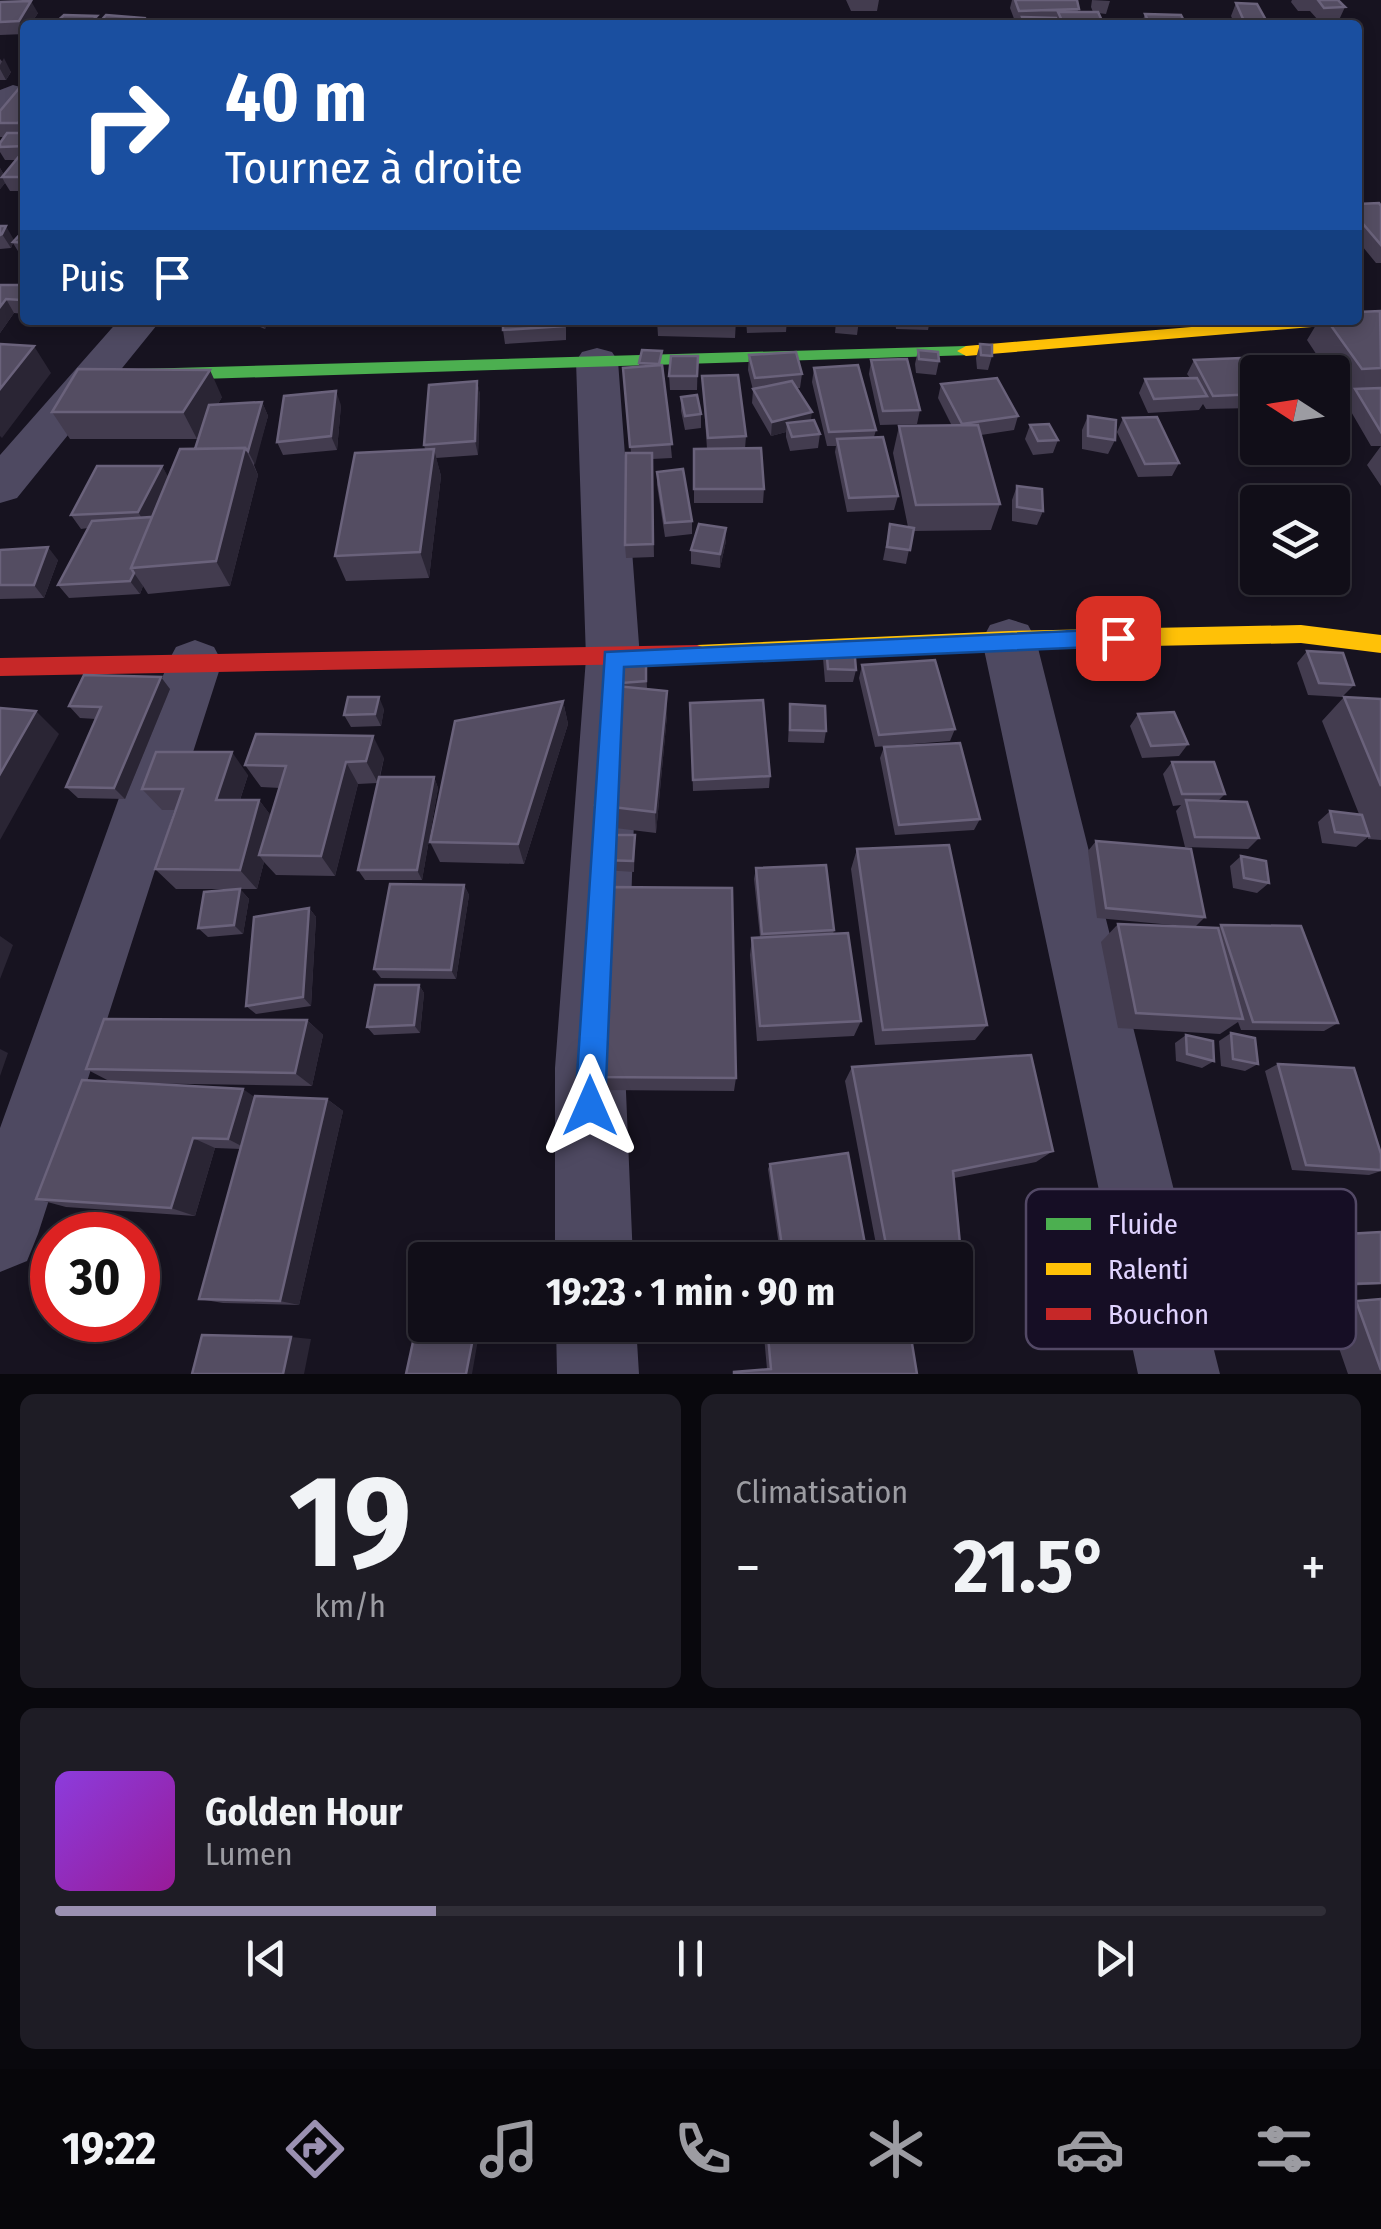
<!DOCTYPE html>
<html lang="fr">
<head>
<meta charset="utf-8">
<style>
	:root { --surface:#110e18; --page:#1e1c25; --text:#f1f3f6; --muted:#9c9ca2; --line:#302e37; --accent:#9a90b1 }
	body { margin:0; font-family:"Fira Sans Condensed",sans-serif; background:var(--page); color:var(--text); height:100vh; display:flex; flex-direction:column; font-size:38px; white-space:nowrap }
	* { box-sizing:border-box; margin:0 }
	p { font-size:32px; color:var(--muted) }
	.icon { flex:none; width:55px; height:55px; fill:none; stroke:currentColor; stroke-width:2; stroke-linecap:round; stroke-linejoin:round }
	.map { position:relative; height:1374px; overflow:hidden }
	.details { display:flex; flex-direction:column; gap:20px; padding:20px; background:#09080d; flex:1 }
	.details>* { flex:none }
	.hud { position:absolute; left:20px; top:20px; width:1342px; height:305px; border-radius:10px; box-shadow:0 5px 15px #0003,0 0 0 2px var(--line); background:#1a4fa0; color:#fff; overflow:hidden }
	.needle { width:65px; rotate:282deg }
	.fabs { position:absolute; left:1240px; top:355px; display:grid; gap:20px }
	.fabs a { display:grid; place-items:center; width:110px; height:110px; border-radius:10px; background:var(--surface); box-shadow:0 5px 15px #0003,0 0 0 2px var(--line); font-size:50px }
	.speed { position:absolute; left:30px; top:1212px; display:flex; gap:20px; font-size:50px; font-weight:700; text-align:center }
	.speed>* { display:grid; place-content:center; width:130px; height:130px; border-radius:50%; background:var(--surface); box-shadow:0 5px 15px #0003,0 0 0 2px var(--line); line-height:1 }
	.speed .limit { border:15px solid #d22; background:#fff; color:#111 }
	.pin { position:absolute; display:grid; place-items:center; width:85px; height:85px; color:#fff; margin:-42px; border-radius:20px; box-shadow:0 5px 15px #0006 }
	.me { position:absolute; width:110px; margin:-55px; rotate:0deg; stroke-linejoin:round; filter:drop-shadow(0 0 8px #0008) }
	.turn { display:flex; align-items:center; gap:35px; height:210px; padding:0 40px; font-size:45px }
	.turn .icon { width:130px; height:130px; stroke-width:2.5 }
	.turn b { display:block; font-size:70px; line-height:85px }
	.then { display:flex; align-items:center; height:95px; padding:0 40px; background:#0003; gap:20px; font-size:38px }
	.big { font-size:75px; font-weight:700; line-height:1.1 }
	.details .widget { flex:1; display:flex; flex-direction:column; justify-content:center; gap:15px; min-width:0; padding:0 35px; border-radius:15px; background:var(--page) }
	.details .dial { align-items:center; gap:0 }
	.dial b { font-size:130px; line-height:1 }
	.song { display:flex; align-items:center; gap:30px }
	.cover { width:120px; height:120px; border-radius:15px; background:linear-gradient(135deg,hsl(270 70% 55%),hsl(300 70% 35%)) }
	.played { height:10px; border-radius:5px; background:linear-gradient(90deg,var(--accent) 30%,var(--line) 30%) }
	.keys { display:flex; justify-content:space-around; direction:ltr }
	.heat { display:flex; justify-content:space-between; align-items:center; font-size:55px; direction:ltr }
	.details .tiles { flex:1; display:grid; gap:20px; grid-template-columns:1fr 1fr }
	.widget:last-child { grid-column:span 2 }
	.trip { position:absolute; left:408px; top:1242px; width:565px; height:100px; border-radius:10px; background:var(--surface); box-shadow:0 5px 15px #0003,0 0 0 2px var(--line); font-weight:700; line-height:100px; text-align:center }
	.menu { display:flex; height:160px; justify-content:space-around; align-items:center; background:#07060a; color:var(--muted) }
	.menu .icon { width:70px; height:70px }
	.menu .on { color:var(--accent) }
	.menu b { font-size:45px; color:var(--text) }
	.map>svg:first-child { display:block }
</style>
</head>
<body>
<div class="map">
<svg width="1381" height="1374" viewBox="0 0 1381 1374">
	<rect width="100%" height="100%" fill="#171320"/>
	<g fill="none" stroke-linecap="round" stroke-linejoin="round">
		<path fill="#4e4961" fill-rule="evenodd" d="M13,85L24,88L25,101L11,117L0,120V90Z
			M119,320H161L17,498L0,503V455Z
			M597,348L612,352L618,361L640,658L625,1068L633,1260H555V1068L586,658L576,361L582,352Z
			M1009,619L1028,625L1036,640L1220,1374H1138L982,640L990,625Z
			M195,640L214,647L222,662L38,1234L27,1261L0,1272V1128L168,662L176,647Z
			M556,1325H636L639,1374H557Z"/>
		<path fill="#4caf50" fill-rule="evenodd" d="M966,346L972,347V355L138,381L129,375L138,369Z"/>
		<path fill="#ffc107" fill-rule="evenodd" d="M1275,320H1344L1336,325L966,356L957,351L966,346Z
			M1301,625L1381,635V653L1301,643L1009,649L697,663L689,660L686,654L689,648L697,645L1009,631Z"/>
		<path fill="#c62828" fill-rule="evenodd" d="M697,645L705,648L708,654L705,660L697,663L0,676V658Z"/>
	</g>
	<path fill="#433c4f" d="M846,0H879L877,11H851Z
		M1012,0H1077L1078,12H1093L1091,7L1092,0L1110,1L1106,14L1098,13L1104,25H1020L1021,24H1016L1010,8Z
		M1292,0H1338L1345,7L1339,20H1318L1310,11H1298L1291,2Z
		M0,2L38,13L30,25H25V34L0,35Z
		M1236,3L1267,22L1266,25H1235L1231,16Z
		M1145,14L1186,25H1141Z
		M0,59L11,72L6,80H0Z
		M25,86V191H10L5,183L0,189V168L4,175L16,160H5L0,152V143L4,137H0V111Z
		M1358,204L1381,206V263H1376L1358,241Z
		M0,226L14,240L25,229V256H21L13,243L11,248L0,249Z
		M0,285H25V314L14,313L0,333Z
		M1381,312V486L1367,465L1381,446H1371L1346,403L1350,395L1344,396L1332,379V372H1328L1307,340L1319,320H1358Z
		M243,320H270L265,329Z
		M566,320V340L505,344L503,330Z
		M657,320H736L735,338L658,336Z
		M746,320H787L786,332L747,333Z
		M796,320H859L857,335L835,333L836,321Z
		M895,320H930L928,330L896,329Z
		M980,344L992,356L988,370L977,369L976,358Z
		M918,350L939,361L936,375L916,373L915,364Z
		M749,355L802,374L800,388H797L811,420L820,434L818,448L790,451L786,437V432L771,436L752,403L753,390L748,370Z
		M698,356L697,390H670L669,376Z
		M871,360L920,410L917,424L880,425L869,374Z
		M1194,360L1258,387V401L1253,408L1206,409L1203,404L1199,410L1148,413L1139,393L1145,379L1190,378L1187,374Z
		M639,363L663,365L672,458L652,459L654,557L626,558L625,545L631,453L623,368L639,367Z
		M814,368L876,430L874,437L898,496L894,510L847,512L835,452L836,446H827L812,382Z
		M702,376L746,436L745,449L764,489L763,503H694V449H707Z
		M477,381L480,395L478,455L436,458L441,476L429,578L346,581L335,556L425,449L424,445Z
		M941,384L1018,416L1014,430L981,435L1000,504L991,530L913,531L906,564L883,560L890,524L908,527L893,453L899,426H952L938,398Z
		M222,397L218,404L262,402L268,416L254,465L258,475L230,586L148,594L143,586L140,594L69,598L58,585L88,528L81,529L71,515L162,466L168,478L195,449L199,436L197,439H70L52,412Z
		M681,397L701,414V428L685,430L681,411Z
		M341,405L337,450L283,455L277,442Z
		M1088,416L1115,440L1108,454L1082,449V430Z
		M1123,418L1179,463L1172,476L1138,477L1117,432Z
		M1030,425L1058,440L1053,453L1033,455L1025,439Z
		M657,472L692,521V534L665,537L657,485Z
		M1017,486L1043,511L1037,525L1012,521V500Z
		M726,528V541L720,568L691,564V550Z
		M0,550L58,560L44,598L0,599Z
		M826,646L856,670L853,682H825L823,658Z
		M1307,651L1354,685L1342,697L1308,695L1297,663Z
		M646,662L647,689L667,715L656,833L599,826L595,805L622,687V663Z
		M862,665L955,729L950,741L875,747L859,678Z
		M170,689L125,799L78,798L66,787L96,719L80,718L69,706Z
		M1344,697L1381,699V840L1368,839V837L1356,847L1322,843L1318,822L1330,811L1359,814L1322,721Z
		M563,701L568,724L524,864L440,862L430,842Z
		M690,703L770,776L769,788L693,791Z
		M790,704L826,731L824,743L788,742Z
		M384,709L381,726L351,727L344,715Z
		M1138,714L1188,744L1179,756L1142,758L1130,726Z
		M884,747L980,819L974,830L895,835L880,758Z
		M384,758L380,777H434L438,788L422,880H365L358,870L377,783L358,784L335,876L276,875L264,862L257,889H176L155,869L175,810H162L142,789L248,775L240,800H259L271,816L280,788L261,787L245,765Z
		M1172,762L1225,794L1218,801L1259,838L1248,849L1185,847L1176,811L1181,805L1173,806L1163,774Z
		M635,835L634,872L604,870L602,860Z
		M1096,841L1205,917L1195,927L1218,928L1221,925L1338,1023L1324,1031L1241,1030L1238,1022L1220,1034L1118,1028L1101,942L1118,924L1194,927L1097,918L1088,851Z
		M857,849L987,1025L975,1040L875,1045L851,869Z
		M1241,856L1269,883L1257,893L1233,888L1230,866Z
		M756,868L834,930L833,934L861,1021L854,1036L757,1041L750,955L752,938L760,937L754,879Z
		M464,885L469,895L456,979L381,978L374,969Z
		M240,889L249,899L243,934L208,937L198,928Z
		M309,908L316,917L311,1006L256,1014L246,1006Z
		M419,985L424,993L420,1033L374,1035L367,1027Z
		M307,1020L323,1035L312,1086L126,1083L255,1097L327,1099L343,1111L299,1305L223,1303L199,1299L241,1149L215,1148L195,1216L66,1207L36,1199L111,1082L86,1069Z
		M1231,1033L1258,1064L1245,1071L1221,1066L1219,1041Z
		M1186,1035L1214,1061L1202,1068L1176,1061L1175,1043Z
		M1278,1064L1381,1154V1171L1369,1175L1292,1170L1265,1071Z
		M852,1067L1053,1151L1036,1162L954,1178L963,1275L955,1278V1260H879L845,1081Z
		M596,1077L736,1078L734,1091L600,1090Z
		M770,1164L868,1260H781L768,1169Z
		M1381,1232V1284L1329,1287L1313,1238L1329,1235Z
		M1180,1246L1214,1281L1178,1285L1168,1249Z
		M1381,1299V1374H1348L1324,1305Z
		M763,1325H909L917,1374H732L767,1369Z"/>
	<path fill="#2a2534" d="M31,1L38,13L30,25H25V34L19,21Z
		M97,16L101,25H88Z
		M4,58L11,72L6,80L0,69V65Z
		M25,114V136L18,123Z
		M0,168L5,177H2L5,183L0,189Z
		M6,226L14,240L11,248L2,234Z
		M6,299L14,313L0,333V307Z
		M261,320H270L265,329Z
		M34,346L51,373L2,438L0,436V389Z
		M210,370L222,397L197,439L183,412Z
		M477,381L480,395L478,455L475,441Z
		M336,391L341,405L337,450L331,436Z
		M262,402L268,416L255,465L248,451Z
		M812,412L810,426L787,423L786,432L771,436L772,422Z
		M245,448L258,475L230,586L216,561Z
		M434,449L441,476L429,578L420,552Z
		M162,466L170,480L147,526L138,512Z
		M726,528V541L720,568V554Z
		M48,547L58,560L44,598L34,585Z
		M134,573L143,586L140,594L130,581Z
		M161,677L170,689L125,799L114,788Z
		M667,691V715L656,833L655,812Z
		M379,697L384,709L381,726L375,714Z
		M563,701L568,724L524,864L518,844Z
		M36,711L59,734L0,840V774Z
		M373,736L384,758L378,783L366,761Z
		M232,752L248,775L233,821L216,800Z
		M346,762L358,784L335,876L321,856Z
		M434,777L438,788L422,880L417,870Z
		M259,800L275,821L259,855L264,862L257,889L240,870Z
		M464,885L469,895L456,979L451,970Z
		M240,889L249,899L243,934L234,925Z
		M309,908L316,917L311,1006L303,997Z
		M0,936L13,945L0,979Z
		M419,985L424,993L420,1033L414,1025Z
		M307,1020L323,1035L312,1086L295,1073Z
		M0,1049L8,1053L0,1076Z
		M243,1089L262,1102L249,1150L228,1139Z
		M327,1099L343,1111L299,1305L280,1301Z
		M193,1138L215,1148L195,1216L171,1208Z
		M474,1333L479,1334L472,1374H466Z
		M291,1337L311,1339L304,1374H283Z"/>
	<path fill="#544d62" stroke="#6a627b" stroke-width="2.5" d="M1015,0H1077L1079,9L1019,11Z
		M1318,0H1338L1345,7L1324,8Z
		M31,1L19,21L0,22V2Z
		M1236,3L1257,4L1267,22L1244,21Z
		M1058,12H1098L1104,25H1064Z
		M1145,14L1181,15L1186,25H1150Z
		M64,15L97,16L88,25H53Z
		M106,15L144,18L138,25H97Z
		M1022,17L1056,18L1059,25H1025Z
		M21,86H25V114L18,123H0V111Z
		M7,133H25V146L0,147V143Z
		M25,149V177H2Z
		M1379,203L1381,206V245L1358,218V204Z
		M0,226H6L2,234L0,235Z
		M25,229V243L13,242Z
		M0,285H25V294L21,300L6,299L0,307Z
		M1380,311L1381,368L1362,369L1327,320H1358V312Z
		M503,320H564V326L503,330Z
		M657,320H736V323L657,322Z
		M0,344L34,346L0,389Z
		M980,344L992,345V356L981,355Z
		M642,350L662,351L659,364L639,363Z
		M918,350L938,352L939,361L919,359Z
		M796,352L802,374L755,378L749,355Z
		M671,356H698L697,376H669Z
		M1241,358L1258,387V394L1213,396L1194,360Z
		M907,359L920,410L883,411L871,360Z
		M662,365L672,444L630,447L623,368Z
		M858,365L876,430L829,432L814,368Z
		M1293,367L1326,372H1293Z
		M78,369L210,370L183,412H52Z
		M738,375L746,436L708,438L702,376Z
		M997,378L1018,416L962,424L941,384Z
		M1197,378L1207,396L1154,399L1145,379Z
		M477,381L475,441L424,445L429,385Z
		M792,381L812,412L772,422L753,389Z
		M1381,388V432L1355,389Z
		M336,391L331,436L277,442L284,396Z
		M697,395L701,414L685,416L681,397Z
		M262,402L248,451L245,448L195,449L209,405Z
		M1088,416L1116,420L1115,440L1088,436Z
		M1157,417L1179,463L1145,464L1123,418Z
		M814,420L820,434L792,437L787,423Z
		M1049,424L1058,440L1038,441L1030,425Z
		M978,425L1000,504L916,505L899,426Z
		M883,437L898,496L849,498L837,439Z
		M245,448L216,561L131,568L180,449Z
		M761,448L764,489H694V449Z
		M434,449L420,552L335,556L355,453Z
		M626,453H652L653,544L625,545Z
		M97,466H162L138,512L71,515Z
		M683,469L692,521L665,523L657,472Z
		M1017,486L1042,489L1043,511L1017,507Z
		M152,517L131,568L134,573L130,581L58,585L92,521Z
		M699,524L726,528L720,554L691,550Z
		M890,524L914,528L910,550L887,547Z
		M48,547L34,585H0V550Z
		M826,646H854L856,670L828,669Z
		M1307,651L1343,653L1354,685L1319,683Z
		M935,660L955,729L879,735L862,665Z
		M646,662V681L622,683V663Z
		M84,675L161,677L114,788L66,787L101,707L69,706Z
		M616,686L667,691L655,812L595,805Z
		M348,697H379L375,714L344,715Z
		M1344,697L1381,699V786Z
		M763,700L770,776L693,780L690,703Z
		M563,701L518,844L430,842L455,721Z
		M790,704L825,706L826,731L790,730Z
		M0,708L36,711L0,774Z
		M1174,712L1188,744L1151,746L1138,714Z
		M256,734L373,736L366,761L346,762L321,856L259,855L286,766L245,765Z
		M960,743L980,819L899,825L884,747Z
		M156,752H232L216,800H259L240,870L155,869L183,789H142Z
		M1172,762H1214L1225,794H1182Z
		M379,777H434L417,870H358Z
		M1186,800L1247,802L1259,838L1195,837Z
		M1330,811L1362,815L1369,836L1335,832Z
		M604,835H635L633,861L602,860Z
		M1096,841L1191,849L1205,917L1106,908Z
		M949,845L987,1025L883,1030L857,849Z
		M1241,856L1266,861L1269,883L1244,878Z
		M826,865L834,930L762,934L756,868Z
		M390,884L464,885L451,970L374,969Z
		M607,887L732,888L736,1078L596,1077Z
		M240,889L234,925L198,928L204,892Z
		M309,908L303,997L246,1006L254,917Z
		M1118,924L1218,928L1243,1019L1136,1013Z
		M1221,925L1301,926L1338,1023L1253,1022Z
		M848,933L861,1021L760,1026L752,938Z
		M375,985H419L414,1025L367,1027Z
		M104,1019L307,1020L295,1073L86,1069Z
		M1231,1033L1255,1038L1258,1064L1233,1059Z
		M1186,1035L1213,1041L1214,1061L1187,1054Z
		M1031,1055L1053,1151L953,1171L963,1275L955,1274V1260H889L852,1067Z
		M1278,1064L1354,1068L1381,1154V1170L1306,1165Z
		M82,1080L243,1089L228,1139L193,1138L171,1208L36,1199Z
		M255,1096L327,1099L280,1301L199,1299Z
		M848,1153L868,1260H784L770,1164Z
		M1381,1232V1283L1346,1284L1329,1235Z
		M1381,1299V1370L1356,1301Z
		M767,1325H909L917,1374H734V1372L771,1369Z
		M416,1328L474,1333L466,1374H406Z
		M202,1335L291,1337L283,1374H192Z"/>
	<path fill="#1a73e8" stroke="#114b97" stroke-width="2.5" d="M1118,629L1129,638L1118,646L624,667L605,1106L601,1116L590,1121L580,1116L575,1106L605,652Z"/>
	<rect x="1026" y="1189" width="330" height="160" rx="15" fill="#160e25" stroke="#534966" stroke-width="2.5"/>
	<rect x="1046" y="1218" width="45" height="12" fill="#4caf50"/>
	<rect x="1046" y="1263" width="45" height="12" fill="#ffc107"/>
	<rect x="1046" y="1308" width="45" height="12" fill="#c62828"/>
	<g font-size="28" fill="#e0d3ff">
		<text x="1108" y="1234">Fluide</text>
		<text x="1108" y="1279">Ralenti</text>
		<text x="1108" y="1324">Bouchon</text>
	</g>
</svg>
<div class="fabs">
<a><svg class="needle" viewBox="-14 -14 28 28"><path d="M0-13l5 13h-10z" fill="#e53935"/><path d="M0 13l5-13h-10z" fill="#9c9ca2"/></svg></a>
<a><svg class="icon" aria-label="layers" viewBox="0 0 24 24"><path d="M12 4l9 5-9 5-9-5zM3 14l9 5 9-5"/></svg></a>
</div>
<div class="speed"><div class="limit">30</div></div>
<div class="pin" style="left:1118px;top:638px;background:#d93025"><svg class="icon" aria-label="arrive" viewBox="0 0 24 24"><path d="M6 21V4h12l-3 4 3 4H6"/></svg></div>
<svg class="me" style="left:590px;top:1106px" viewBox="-20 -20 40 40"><path d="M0-17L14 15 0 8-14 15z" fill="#1a73e8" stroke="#fff" stroke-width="4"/></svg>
<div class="trip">19:23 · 1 min · 90 m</div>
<div class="hud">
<div class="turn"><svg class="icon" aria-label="right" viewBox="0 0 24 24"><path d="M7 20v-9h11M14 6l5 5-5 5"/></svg><div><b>40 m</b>Tournez à droite</div></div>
<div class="then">Puis<svg class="icon" aria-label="arrive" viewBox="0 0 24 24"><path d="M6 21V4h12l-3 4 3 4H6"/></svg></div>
</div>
</div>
<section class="details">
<div class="tiles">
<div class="widget dial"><b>19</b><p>km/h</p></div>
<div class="widget"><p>Climatisation</p>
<div class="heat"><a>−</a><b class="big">21.5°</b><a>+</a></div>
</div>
<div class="widget">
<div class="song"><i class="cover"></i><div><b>Golden Hour</b><p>Lumen</p></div></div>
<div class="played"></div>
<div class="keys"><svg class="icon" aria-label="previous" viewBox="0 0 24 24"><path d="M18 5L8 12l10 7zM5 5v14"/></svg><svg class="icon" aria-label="pause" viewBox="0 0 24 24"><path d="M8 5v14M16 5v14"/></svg><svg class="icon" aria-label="next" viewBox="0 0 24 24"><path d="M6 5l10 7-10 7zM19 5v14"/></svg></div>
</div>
</div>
</section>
<nav class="menu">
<b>19:22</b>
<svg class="icon on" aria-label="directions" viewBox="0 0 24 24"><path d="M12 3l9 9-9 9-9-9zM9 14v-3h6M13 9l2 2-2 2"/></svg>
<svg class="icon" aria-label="music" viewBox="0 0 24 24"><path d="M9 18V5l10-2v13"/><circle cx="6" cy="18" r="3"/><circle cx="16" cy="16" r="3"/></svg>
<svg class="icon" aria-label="phone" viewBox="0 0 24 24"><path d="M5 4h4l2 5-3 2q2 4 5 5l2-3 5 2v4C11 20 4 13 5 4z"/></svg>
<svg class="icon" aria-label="climate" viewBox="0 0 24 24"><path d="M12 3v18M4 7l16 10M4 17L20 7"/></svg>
<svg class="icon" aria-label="car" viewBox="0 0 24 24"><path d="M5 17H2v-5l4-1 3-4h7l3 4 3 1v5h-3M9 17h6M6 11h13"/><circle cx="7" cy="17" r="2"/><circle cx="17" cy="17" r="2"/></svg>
<svg class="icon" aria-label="filters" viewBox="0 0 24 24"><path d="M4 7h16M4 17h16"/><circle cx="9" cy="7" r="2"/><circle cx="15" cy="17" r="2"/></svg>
</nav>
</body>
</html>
